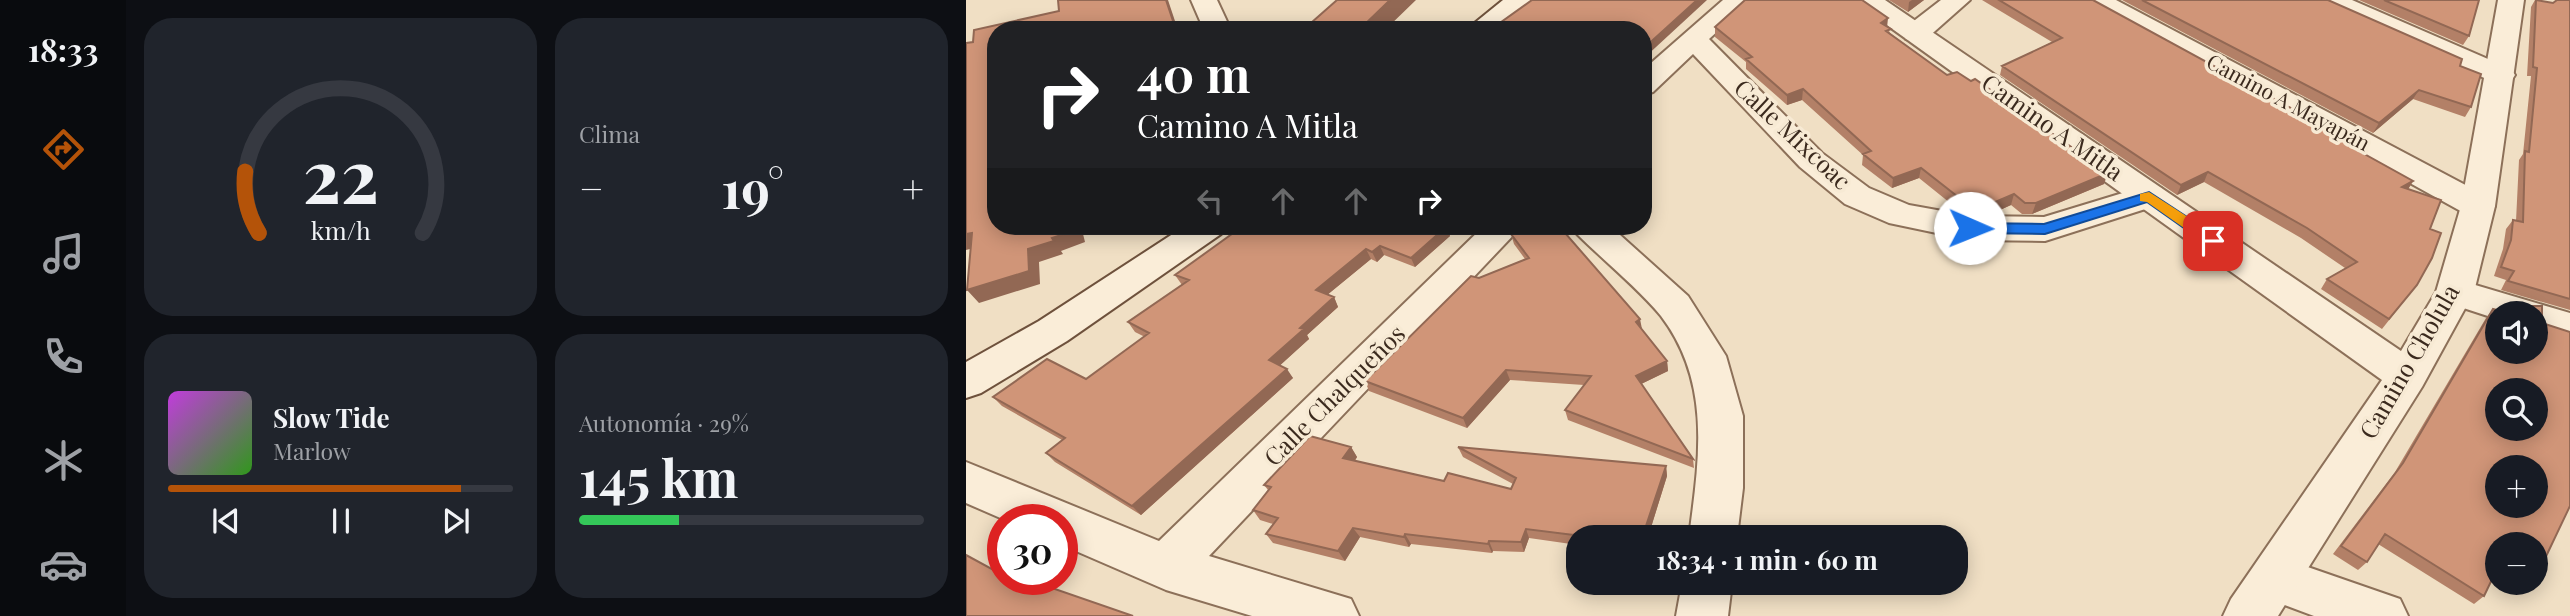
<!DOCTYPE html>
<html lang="es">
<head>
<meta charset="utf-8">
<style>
	:root { --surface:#171b24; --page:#20242c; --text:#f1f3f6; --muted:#9ea1a6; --line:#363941; --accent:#b45309 }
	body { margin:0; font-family:"Playfair Display",serif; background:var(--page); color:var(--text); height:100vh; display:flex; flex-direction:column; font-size:26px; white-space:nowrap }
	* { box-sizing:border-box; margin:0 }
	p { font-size:23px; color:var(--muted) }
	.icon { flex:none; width:38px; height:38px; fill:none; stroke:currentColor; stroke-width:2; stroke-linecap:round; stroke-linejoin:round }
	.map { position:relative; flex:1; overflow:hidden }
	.drawer { display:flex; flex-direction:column; gap:18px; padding:18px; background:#0d0f14; width:840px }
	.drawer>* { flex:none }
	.guide { position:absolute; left:21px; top:21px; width:665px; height:214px; border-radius:28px; box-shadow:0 4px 18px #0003; background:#202124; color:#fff; overflow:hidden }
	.fabs { position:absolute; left:1519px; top:301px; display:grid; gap:14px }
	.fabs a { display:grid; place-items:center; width:63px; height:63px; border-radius:50%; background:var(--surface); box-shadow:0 4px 18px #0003; font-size:35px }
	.speed { position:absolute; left:21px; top:504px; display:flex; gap:14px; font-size:35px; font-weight:700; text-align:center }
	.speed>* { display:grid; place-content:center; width:91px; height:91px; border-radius:50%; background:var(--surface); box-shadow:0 4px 18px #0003; line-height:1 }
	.speed .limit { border:10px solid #d22; background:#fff; color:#111 }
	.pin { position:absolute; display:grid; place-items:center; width:60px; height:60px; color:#fff; margin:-30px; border-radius:14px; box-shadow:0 4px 10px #0006 }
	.me { position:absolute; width:77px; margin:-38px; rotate:91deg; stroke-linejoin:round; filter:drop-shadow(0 0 5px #0008) }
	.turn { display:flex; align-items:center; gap:24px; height:147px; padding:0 35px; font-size:32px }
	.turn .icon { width:91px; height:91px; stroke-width:2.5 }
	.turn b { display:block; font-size:49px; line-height:60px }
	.lanes { display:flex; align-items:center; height:66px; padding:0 35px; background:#0003; justify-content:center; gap:35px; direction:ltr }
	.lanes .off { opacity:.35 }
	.big { font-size:52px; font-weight:700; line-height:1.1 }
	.drawer .card { flex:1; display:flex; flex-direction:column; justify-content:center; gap:10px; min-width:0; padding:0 24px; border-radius:28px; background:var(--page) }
	.drawer .dial { align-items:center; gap:0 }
	.dial svg { height:182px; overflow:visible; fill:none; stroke:var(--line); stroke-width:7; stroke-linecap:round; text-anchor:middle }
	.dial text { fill:var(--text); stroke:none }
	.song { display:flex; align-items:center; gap:21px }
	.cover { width:84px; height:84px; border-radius:10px; background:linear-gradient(135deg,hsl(290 70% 55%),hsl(110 70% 35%)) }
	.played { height:7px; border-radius:4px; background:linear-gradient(90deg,var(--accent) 85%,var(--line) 85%) }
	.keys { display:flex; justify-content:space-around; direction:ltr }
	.heat { display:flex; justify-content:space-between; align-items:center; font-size:38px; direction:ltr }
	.charge { height:10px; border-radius:5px; background:linear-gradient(90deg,#34c759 29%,var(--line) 0) }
	.drawer .tiles { flex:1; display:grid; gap:18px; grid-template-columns:repeat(2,1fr) }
	.trip { position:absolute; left:600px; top:525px; width:402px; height:70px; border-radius:28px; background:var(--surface); box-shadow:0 4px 18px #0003; font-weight:700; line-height:70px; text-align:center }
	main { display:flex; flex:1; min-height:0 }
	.dock { display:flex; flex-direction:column; width:126px; justify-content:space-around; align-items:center; background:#090b0e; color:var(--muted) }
	.dock .icon { width:49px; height:49px }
	.dock .current { color:var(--accent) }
	.dock b { font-size:32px; color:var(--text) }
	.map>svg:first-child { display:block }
</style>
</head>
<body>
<main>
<nav class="dock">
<b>18:33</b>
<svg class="icon current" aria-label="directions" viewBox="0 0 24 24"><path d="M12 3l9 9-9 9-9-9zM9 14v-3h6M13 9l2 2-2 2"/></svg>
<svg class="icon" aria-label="music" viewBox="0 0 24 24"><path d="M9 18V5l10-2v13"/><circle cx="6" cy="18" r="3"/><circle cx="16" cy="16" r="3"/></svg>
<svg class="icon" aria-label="phone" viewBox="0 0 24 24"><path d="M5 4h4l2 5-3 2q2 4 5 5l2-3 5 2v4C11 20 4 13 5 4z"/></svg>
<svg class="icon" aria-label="climate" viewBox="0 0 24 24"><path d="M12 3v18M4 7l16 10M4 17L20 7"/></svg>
<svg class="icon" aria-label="car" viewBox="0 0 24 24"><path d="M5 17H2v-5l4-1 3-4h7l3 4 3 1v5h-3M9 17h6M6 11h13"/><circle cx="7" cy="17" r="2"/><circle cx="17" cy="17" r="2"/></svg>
</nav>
<section class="drawer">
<div class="tiles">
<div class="card dial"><svg viewBox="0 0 100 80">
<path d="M14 69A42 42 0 1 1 86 69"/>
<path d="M14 69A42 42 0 0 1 8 42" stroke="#b45309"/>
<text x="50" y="56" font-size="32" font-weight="700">22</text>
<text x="50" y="72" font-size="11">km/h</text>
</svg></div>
<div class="card"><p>Clima</p>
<div class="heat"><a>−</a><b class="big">19°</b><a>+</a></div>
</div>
<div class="card">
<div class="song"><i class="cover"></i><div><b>Slow Tide</b><p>Marlow</p></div></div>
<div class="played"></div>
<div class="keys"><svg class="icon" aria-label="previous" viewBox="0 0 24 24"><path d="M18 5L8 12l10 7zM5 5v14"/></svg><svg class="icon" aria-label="pause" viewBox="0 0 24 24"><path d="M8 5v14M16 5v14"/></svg><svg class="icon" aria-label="next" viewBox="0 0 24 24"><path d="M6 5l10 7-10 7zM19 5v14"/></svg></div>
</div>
<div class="card"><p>Autonomía · 29%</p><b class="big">145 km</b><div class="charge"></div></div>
</div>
</section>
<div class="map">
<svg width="1604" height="616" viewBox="0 0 1604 616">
	<rect width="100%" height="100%" fill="#f0dfc4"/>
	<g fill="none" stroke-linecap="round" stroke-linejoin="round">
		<g stroke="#8c7059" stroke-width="4">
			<path id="minor" d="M225,0H251L265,30H238Z
				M757,0H786L743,39L856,153L903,188L943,205L1004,216L1078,217L1183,185L1195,188L1200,196L1195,204L1079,241L1004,240L923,223L879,204L834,167L727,54L687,92L677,95V70Z
				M975,0H1004L960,39L950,41L940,39L937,33L940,27Z
				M1118,0H1150L1524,198L1529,206L1524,214L1512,217L1500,214L1122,5Z
				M1351,0H1386L1545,69L1549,75L1545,81L1535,84L1525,81L1355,5Z
				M518,226H556L243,556L385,599L393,616H286L200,590L96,545V520H39L0,503V462L193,541Z
				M606,226H644L722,296L760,356L777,416V488L771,537H723C733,460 746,383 695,316C674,290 636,259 611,234Z
				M1489,279L1604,313V341L1570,331V313H1531V319L1476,301L1470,292L1476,283Z
				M1310,556L1434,599L1442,616H1348L1292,595L1285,579L1292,563Z
				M716,583H766L762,616H710Z"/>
		</g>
		<g stroke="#8c7059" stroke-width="4">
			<path id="tertiary" d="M889,0H919L1435,351L1470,292L1495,206L1532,0H1558L1529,206L1508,292L1456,387L1312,616H1257L1265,599L1416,380L893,5Z"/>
		</g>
		<g stroke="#6e513c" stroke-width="4">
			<path id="secondary" d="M537,0H566L530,30H500Z
				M219,226H261L255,234L101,341L15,393L0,398V362L73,321Z"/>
		</g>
		<use href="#minor" fill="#faedd8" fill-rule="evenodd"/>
		<use href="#tertiary" fill="#faedd8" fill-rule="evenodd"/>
		<use href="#secondary" fill="#faedd8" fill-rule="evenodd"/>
	</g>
	<path fill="#b38067" d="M923,0H958L942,12Z
		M1016,0H1127L1389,143L1386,147L1447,181L1442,189L1464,229L1443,295L1416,329L1355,289L1361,279L1379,268L1335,238L1238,182L1211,195L1034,75L1036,66L1086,42Z
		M1156,0H1362L1494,66L1505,107L1499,117L1447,99L1407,133Z
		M1393,0H1513L1503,36L1497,45Z
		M1569,0L1587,3L1604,0V310L1535,290L1540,280L1528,276L1537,249L1540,229L1547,220L1550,221L1553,160L1557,154L1565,76H1561L1565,7Z
		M749,27H921L924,33L981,75L1138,184L1066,214H1056L1045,205L1025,214L1016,208L994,211L953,178L926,188L896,165L897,155L836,100L821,105L780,69V62L749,37Z
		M480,227L484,236L449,267L418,255L411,262L405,259L361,295L368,297L372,307L341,335L343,339L314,365L327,378L175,515L89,462L80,453L96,440L36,406L27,397L120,379L179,337L169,332L162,322L216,285L209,275Z
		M545,234L676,329L701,361L702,371L675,384L727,459L728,468L602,420L599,410L618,385L544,380L501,428L403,391L399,381L513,278L559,259L548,244Z
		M1542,306L1575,567L1570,571V544H1531L1518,596L1508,604L1412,544L1401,562L1392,570L1367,554L1429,472L1520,318L1527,309L1537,312Z
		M385,447L391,457L389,461L478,481L545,489L547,484L497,457L492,447L700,466L701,476L682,537H612V545L563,538L558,552L527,551L526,553L445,544L443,547L394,537L379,561L307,543L300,534L307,524L294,520L287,510L302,490L298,485Z"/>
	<path fill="#926854" d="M200,0H202L212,30H210Z
		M424,0H450L419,30H393Z
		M731,0H741L677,59V49Z
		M946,0H958L942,12L943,2Z
		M922,18L921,28L915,23Z
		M837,89L836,100L821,105V95Z
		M1453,90L1447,99L1407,133L1413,123Z
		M955,168L953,178L926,188L927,178Z
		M1242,172L1238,182L1211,195L1215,185Z
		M1142,173L1138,184L1066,214L1070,203Z
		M1447,181L1441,191L1436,187Z
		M1048,194L1045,205L1025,214L1027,203Z
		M1018,197L1016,208L994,211L996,200Z
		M109,226H124L125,232L117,234L119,242L95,251L97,254L73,262L74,284L13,303L1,290L62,249Z
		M480,227L484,236L449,267L445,258Z
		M6,233L16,246L0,250V234Z
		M414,246L418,255L411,262L406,252Z
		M400,249L405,259L355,300L350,290Z
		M368,297L372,307L341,335L343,339L309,370L303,360L334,328Z
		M674,319L676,329L670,322Z
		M701,361L702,371L671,386L670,376Z
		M321,369L327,378L175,515L166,506Z
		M540,370L544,380L501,428L497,418Z
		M385,447L391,457L383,468L377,458Z
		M700,466L701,476L682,537H678L677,535Z
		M387,528L394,537L379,561L372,551Z
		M560,529L563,538L558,552L555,542Z
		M439,534L445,544L443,547L438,537Z
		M523,541L527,551L526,553L522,544Z"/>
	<path fill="#d09578" stroke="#926854" stroke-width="2" fill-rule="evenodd" d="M92,0H200L210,30H30V226H109L110,230L86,238L88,241L62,249L63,271L1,290L6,233L0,234V43L7,42L8,30L93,11Z
		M371,0H424L393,30H337Z
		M566,0H731L677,49V30H524Z
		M779,0H896L922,18L915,23L925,29L920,31L981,75L991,72L1005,81L1009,79L1142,173L1070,203H1059L1048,194L1027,203L1018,197L996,200L955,168L927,178L897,154L905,151L837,89L821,95L780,59L786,57L749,27Z
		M1033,0H1127L1389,143L1384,146L1447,181L1436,187L1475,200L1464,229L1475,233L1466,258L1451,285L1423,319L1361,279L1391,262L1341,228L1242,172L1215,185L1036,66L1096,38Z
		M1176,0H1362L1496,59L1494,66L1515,74L1505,107L1453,90L1413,123Z
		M1418,0H1513L1503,36Z
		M1570,0L1587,3L1591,0H1604V299L1542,281L1548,271L1535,267L1545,240L1547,220L1557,222L1559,151L1563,152L1571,68L1567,67Z
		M277,226H477L480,227L445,258L414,246L406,252L400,249L350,290L368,297L334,328L338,329L303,360L321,369L166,506L80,453L99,438L27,397L81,359L120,379L183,333L162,322L223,280L209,275Z
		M566,226H593L674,319L670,322L701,361L670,376L727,459L599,410L625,376L540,370L497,418L399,381L505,276L513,278L563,258L545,234Z
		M1542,306H1576V323L1604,332V506L1575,567L1570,565V544H1531V569L1518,596L1419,534L1401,562L1375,546L1437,463L1527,309L1538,312ZM1531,313H1570V352H1531ZM1531,390H1570V429H1531ZM1531,467H1570V506H1531Z
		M344,436L385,447L377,458L478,481L482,473L545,489L550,478L492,447L700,466L677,535L662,532L661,537H624L560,529L555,542L523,541L522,544L439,534L438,537L387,528L372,551L300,534L312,518L287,510L305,487L298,485Z
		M0,555L37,575V579H60L167,616H0Z"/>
	<path fill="#1a73e8" stroke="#114b97" stroke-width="2" d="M1183,192L1253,238L1255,241L1253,245H1242L1181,202L1079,234L1004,233L997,228L1004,223L1078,224Z"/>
	<path fill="#f59e0b" d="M1183,192L1228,221L1230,224L1228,228H1218L1181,202L1174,201V194Z"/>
	<g text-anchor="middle" stroke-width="7" stroke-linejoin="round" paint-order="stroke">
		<g font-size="21" fill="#3b2a1e" stroke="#f7ead4">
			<text transform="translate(1322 103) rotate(28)" y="7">Camino A Mayapán</text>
		</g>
		<g font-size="24" fill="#3b2a1e" stroke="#f7ead4">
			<text transform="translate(1086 128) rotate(35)" y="8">Camino A Mitla</text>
			<text transform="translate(826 135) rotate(43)" y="8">Calle Mixcoac</text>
			<text transform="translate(1444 362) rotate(-60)" y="8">Camino Cholula</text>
			<text transform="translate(369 396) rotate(-45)" y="8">Calle Chalqueños</text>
		</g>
	</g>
</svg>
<div class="fabs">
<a><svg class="icon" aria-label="sound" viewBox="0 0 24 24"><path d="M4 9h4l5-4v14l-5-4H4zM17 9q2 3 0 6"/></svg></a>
<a><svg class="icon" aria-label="search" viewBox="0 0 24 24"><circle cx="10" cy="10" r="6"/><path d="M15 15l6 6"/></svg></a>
<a>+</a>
<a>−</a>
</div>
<div class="speed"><div class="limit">30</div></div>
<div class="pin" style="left:1247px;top:241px;background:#d93025"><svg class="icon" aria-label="arrive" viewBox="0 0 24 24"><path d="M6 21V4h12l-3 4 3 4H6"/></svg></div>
<svg class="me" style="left:1004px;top:228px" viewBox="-20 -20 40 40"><circle r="19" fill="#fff"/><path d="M0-13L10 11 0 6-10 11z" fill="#1a73e8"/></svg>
<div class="trip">18:34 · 1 min · 60 m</div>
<div class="guide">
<div class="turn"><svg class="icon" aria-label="right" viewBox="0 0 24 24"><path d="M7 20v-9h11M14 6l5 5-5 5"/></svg><div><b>40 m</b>Camino A Mitla</div></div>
<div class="lanes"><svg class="icon off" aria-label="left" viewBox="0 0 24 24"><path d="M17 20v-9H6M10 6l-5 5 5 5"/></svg><svg class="icon off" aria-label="ahead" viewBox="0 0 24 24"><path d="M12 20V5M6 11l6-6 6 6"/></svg><svg class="icon off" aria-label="ahead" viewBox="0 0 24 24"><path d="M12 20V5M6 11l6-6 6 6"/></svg><svg class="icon" aria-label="right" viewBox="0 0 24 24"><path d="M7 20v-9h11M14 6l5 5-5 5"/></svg></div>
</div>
</div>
</main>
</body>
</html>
